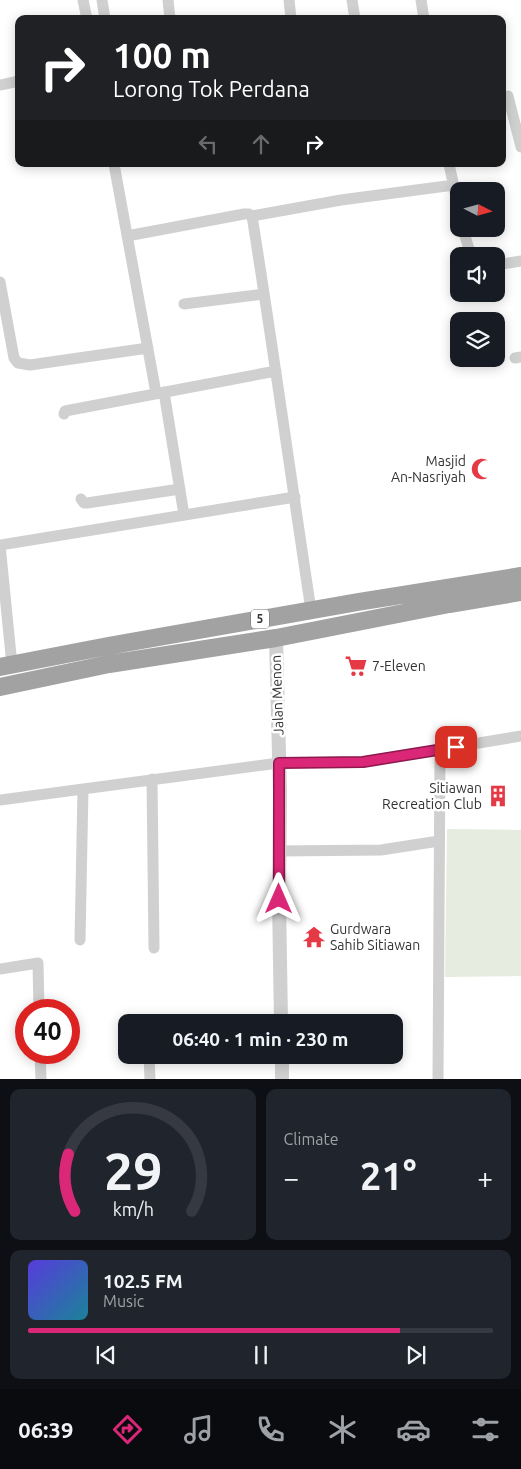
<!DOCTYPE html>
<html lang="en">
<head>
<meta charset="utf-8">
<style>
	:root { --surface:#171b24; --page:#20242c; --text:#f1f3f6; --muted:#9ea1a6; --line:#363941; --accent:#db2777 }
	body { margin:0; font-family:Ubuntu,sans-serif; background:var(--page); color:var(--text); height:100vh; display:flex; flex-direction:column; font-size:19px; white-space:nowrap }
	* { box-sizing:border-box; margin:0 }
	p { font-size:16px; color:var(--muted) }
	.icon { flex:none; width:28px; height:28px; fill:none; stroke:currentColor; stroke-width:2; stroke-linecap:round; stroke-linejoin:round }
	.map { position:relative; height:1079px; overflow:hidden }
	.panel { display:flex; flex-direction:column; gap:10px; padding:10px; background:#0d0f14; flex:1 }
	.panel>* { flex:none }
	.hud { position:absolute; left:15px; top:15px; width:491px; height:152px; border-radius:10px; box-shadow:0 2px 12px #0003; background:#202124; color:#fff; overflow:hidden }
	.needle { width:32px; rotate:96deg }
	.controls { position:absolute; left:450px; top:182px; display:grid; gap:10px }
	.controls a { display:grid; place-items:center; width:55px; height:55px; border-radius:10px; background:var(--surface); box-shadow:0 2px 12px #0003; font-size:25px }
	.speed { position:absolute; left:15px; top:999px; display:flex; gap:10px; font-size:25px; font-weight:700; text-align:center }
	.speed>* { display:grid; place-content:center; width:65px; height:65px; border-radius:50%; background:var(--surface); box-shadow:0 2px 12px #0003; line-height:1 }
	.speed .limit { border:8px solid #d22; background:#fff; color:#111 }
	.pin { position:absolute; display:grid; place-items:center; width:42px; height:42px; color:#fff; margin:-21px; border-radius:10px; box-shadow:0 2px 8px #0006 }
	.me { position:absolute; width:55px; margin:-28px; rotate:0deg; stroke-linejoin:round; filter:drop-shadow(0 0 4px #0008) }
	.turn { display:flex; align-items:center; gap:18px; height:105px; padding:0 15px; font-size:22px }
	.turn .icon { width:65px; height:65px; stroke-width:2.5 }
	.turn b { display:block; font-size:35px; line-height:42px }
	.lanes { display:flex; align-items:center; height:48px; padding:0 15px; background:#0003; justify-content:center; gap:25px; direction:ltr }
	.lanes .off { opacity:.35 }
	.big { font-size:38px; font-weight:700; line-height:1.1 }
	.panel .tile { flex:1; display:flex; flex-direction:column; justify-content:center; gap:8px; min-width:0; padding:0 18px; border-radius:10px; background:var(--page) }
	.panel .dial { align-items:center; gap:0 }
	.dial svg { height:130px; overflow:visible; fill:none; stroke:var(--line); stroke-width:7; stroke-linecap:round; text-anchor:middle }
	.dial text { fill:var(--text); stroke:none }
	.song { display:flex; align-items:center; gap:15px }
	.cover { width:60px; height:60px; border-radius:8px; background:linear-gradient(135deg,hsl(250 70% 55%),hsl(190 70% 35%)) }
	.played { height:5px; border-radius:2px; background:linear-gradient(90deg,var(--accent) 80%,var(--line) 80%) }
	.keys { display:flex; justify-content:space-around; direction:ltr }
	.heat { display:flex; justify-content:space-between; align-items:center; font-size:28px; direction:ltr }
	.panel .tiles { flex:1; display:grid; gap:10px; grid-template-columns:1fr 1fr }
	.tile:last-child { grid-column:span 2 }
	.trip { position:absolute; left:118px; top:1014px; width:285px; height:50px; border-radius:10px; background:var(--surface); box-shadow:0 2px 12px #0003; font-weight:700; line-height:50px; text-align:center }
	.menu { display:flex; height:80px; justify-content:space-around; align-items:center; background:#090b0e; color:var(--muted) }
	.menu .icon { width:35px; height:35px }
	.menu .active { color:var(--accent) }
	.menu b { font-size:22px; color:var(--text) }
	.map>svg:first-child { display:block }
</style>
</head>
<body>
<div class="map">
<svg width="521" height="1079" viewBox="0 0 521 1079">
	<rect width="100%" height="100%" fill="#fff"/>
	<path fill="#e6ecdf" d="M447,829L521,830V976L445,977Z"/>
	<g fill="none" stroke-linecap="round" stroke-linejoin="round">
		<path stroke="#d0d0d0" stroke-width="11" d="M83,0L87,19
			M102,0L105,19
			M168,0L170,19
			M289,0L291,19
			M352,0L355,19
			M421,0L424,19
			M0,85L19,81
			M508,96L521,147
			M114,164L156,393
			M449,164L459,210
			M252,216C273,347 291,479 311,610
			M463,229L471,256
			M127,236L244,214H249L252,216L341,200L454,185
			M496,265L521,261
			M0,282L14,358L18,363L30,365L148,348
			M184,304L264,294
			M515,358L521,357
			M164,392L184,515
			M64,414L65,411L276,371
			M81,499L84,503H87L180,489
			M0,545L295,497
			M0,545L12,665
			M152,779L154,948
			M0,800L279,763L363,762L521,736
			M280,851L381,850L439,841
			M80,940L83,789
			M0,969L38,963L39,1010
			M40,1052L41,1079
			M149,1055L150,1079
			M438,1079L440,750"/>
		<path stroke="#d0d0d0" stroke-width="14" d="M276,638L280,793L279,899L281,1022
			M282,1055V1079"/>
		<path stroke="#a2a2a2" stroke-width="18" d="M0,667L108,646L358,602L521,576
			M0,687L109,664L276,638L449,604L521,592"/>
	</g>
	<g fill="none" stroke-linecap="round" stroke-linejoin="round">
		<g stroke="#8e194d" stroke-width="12">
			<path id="route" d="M279,899V763L363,762L456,747"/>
		</g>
		<use href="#route" stroke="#db2777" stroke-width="9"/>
	</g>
	<defs>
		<g id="mosque-bare" transform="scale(1.725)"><path d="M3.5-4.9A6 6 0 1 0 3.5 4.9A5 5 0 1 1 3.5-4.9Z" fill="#e63946" stroke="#fff" stroke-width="2.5" paint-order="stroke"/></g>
		<g id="supermarket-bare" transform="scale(1.725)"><path d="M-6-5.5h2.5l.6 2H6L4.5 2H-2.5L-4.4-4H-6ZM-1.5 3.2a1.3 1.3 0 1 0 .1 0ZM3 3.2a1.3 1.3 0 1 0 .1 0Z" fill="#e63946" stroke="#fff" stroke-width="2.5" paint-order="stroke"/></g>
		<g id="building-bare" transform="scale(1.725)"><path d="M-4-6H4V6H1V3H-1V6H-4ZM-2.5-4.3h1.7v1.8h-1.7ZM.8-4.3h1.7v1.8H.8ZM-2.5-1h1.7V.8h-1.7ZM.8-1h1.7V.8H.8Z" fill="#e63946" stroke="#fff" stroke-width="2.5" paint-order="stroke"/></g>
		<g id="temple-bare" transform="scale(1.725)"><path d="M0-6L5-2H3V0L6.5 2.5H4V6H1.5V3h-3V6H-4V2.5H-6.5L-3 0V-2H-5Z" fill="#e63946" stroke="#fff" stroke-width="2.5" paint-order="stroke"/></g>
	</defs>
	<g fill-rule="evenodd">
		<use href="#mosque-bare" x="482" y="469"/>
		<use href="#supermarket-bare" x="356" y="666"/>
		<use href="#building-bare" x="498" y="796"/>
		<use href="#temple-bare" x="314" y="937"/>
	</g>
	<g text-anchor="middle" stroke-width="5" stroke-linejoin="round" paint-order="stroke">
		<rect fill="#fff" stroke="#707070" stroke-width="1" x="251" y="609.5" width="18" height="19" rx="4"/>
		<g font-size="12" font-weight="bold" fill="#333">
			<text x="260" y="623">5</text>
		</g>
		<g font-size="14" fill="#333" stroke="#fff" text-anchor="end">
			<text x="466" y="466">Masjid<tspan x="466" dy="16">An-Nasriyah</tspan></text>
			<text x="372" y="671" text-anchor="start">7-Eleven</text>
			<text x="482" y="793">Sitiawan<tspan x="482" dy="16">Recreation Club</tspan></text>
			<text x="330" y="934" text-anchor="start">Gurdwara<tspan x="330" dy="16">Sahib Sitiawan</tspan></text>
		</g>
		<g font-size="14" fill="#333" stroke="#fff">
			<text transform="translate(277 695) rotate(-92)" y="5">Jalan Menon</text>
		</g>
	</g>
</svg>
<div class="controls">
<a><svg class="needle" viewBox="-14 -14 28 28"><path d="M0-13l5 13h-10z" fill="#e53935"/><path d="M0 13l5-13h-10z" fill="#9ea1a6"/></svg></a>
<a><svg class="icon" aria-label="sound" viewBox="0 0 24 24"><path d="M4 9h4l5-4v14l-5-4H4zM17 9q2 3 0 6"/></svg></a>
<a><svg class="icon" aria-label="layers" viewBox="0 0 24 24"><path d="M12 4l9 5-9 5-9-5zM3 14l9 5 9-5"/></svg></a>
</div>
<div class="speed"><div class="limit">40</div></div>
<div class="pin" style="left:456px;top:747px;background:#d93025"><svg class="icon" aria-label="arrive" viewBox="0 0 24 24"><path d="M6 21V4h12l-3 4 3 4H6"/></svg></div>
<svg class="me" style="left:279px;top:899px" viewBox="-20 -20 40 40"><path d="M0-17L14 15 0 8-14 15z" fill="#db2777" stroke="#fff" stroke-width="4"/></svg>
<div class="trip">06:40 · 1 min · 230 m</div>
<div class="hud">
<div class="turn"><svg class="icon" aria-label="right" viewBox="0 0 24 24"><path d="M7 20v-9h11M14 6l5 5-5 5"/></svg><div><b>100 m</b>Lorong Tok Perdana</div></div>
<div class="lanes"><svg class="icon off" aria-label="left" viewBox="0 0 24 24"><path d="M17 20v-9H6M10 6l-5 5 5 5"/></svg><svg class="icon off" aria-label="ahead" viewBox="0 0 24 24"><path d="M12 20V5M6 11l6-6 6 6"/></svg><svg class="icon" aria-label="right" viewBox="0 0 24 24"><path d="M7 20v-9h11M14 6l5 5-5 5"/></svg></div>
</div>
</div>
<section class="panel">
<div class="tiles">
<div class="tile dial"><svg viewBox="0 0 100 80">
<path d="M14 69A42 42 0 1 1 86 69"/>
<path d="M14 69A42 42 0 0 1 10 34" stroke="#db2777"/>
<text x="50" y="56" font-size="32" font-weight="700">29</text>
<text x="50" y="72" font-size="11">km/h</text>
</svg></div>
<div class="tile"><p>Climate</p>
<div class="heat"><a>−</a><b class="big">21°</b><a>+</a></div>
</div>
<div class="tile">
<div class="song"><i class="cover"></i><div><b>102.5 FM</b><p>Music</p></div></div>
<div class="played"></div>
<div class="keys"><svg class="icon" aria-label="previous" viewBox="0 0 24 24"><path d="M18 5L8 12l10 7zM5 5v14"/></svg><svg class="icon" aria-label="pause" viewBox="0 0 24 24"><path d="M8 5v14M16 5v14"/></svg><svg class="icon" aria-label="next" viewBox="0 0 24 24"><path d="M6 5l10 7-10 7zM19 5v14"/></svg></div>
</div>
</div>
</section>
<nav class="menu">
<b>06:39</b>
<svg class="icon active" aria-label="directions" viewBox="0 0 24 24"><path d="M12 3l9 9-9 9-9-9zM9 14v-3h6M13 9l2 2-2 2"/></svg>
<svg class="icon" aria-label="music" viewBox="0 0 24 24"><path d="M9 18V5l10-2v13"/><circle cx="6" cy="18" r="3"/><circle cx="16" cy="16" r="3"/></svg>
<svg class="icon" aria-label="phone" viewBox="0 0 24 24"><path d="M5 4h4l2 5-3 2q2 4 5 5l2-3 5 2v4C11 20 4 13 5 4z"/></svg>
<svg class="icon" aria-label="climate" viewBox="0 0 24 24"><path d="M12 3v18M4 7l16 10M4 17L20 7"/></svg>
<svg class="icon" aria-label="car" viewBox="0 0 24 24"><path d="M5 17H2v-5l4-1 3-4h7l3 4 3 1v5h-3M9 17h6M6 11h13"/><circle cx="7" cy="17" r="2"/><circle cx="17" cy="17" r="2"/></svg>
<svg class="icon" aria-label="filters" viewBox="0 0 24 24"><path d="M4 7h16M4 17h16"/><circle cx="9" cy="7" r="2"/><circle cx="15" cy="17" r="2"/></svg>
</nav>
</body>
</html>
